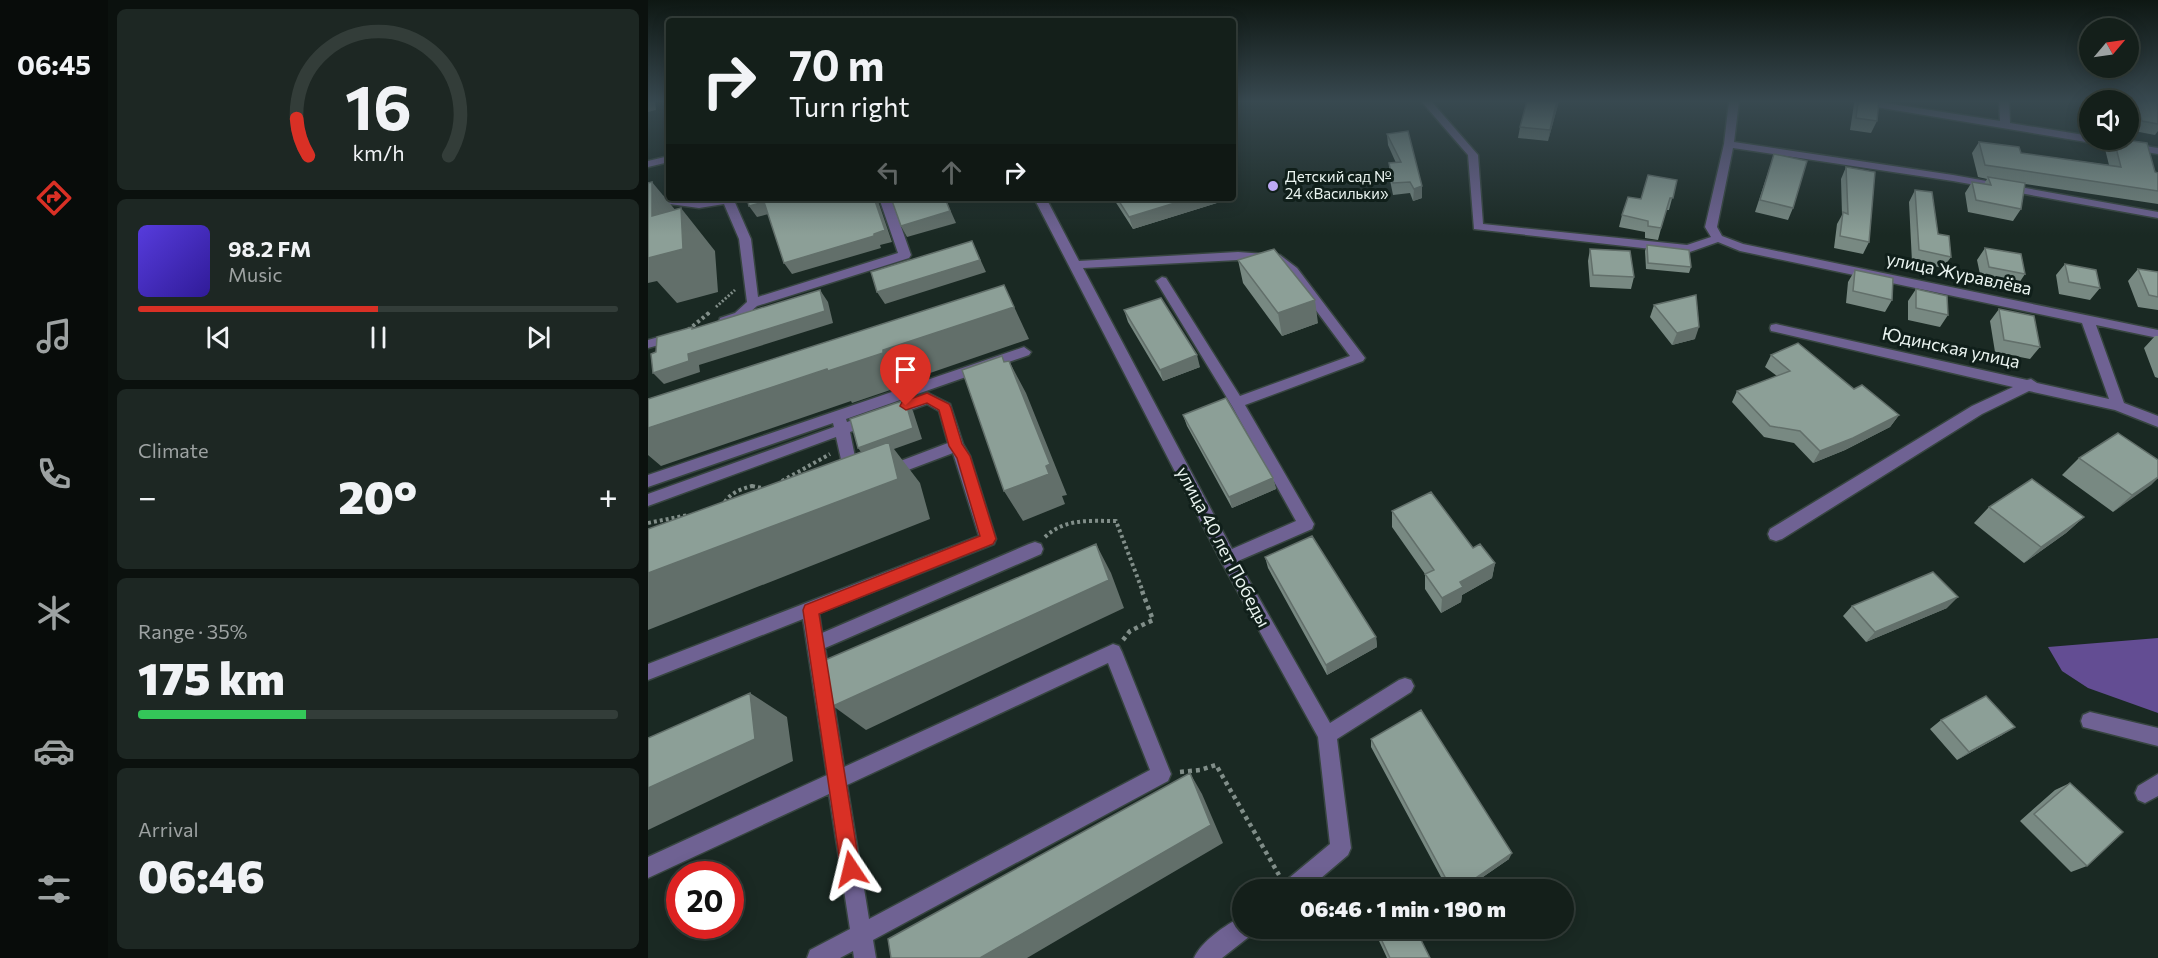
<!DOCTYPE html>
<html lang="en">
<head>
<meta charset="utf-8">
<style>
	:root { --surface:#141f1a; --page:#1d2723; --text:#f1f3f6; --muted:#9da2a2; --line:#333d39; --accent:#d93025 }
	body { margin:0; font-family:Commissioner,sans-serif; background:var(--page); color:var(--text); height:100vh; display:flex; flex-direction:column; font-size:22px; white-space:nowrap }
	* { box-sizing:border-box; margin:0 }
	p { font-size:20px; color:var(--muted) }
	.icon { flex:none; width:33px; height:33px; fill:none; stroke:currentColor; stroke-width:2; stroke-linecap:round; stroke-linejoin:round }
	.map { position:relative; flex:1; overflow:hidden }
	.drawer { display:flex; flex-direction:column; gap:9px; padding:9px; background:#0b110e; width:540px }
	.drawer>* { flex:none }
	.guide { position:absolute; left:18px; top:18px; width:570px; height:183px; border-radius:6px; box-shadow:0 3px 15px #0003,0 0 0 2px var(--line); background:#141f1a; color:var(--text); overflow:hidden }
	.needle { width:39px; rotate:61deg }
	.controls { position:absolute; left:1431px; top:18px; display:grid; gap:12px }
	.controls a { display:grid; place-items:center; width:60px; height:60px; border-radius:50%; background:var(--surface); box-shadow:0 3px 15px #0003,0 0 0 2px var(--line); font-size:30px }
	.speed { position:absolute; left:18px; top:861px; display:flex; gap:12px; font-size:30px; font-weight:700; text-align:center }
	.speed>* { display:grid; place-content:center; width:78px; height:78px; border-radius:50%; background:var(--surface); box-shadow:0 3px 15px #0003,0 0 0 2px var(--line); line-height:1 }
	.speed .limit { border:9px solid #d22; background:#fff; color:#111 }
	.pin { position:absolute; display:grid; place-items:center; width:51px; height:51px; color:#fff; margin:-62px -26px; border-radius:50% 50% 50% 0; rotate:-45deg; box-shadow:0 0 6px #0007 }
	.pin .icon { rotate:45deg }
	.me { position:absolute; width:66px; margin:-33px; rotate:350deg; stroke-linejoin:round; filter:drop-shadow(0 0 4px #0008) }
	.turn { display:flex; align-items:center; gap:21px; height:126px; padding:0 24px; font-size:27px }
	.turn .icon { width:78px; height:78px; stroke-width:2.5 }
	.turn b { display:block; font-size:42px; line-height:51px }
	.lanes { display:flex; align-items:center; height:57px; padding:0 24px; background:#0003; justify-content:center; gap:30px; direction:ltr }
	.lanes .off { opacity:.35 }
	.big { font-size:45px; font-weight:800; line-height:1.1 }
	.drawer .widget { flex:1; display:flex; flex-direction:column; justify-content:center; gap:9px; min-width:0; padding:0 21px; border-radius:9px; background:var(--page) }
	.drawer .dial { align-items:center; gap:0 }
	.dial svg { height:156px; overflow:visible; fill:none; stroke:var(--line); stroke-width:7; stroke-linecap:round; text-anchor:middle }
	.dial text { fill:var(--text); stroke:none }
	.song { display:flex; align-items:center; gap:18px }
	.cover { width:72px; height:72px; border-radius:9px; background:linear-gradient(135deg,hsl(250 70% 55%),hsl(250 70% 35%)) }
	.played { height:6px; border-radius:3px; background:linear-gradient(90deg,var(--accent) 50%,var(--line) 50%) }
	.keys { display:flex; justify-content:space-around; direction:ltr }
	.heat { display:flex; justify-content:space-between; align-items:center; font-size:33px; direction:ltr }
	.charge { height:9px; border-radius:4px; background:linear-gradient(90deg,#34c759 35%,var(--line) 0) }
	.trip { position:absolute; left:584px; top:879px; width:342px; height:60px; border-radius:30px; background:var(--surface); box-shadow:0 3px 15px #0003,0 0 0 2px var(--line); font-weight:800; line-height:60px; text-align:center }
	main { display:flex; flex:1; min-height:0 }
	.dock { display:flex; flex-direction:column; width:108px; justify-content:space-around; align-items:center; background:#080c0a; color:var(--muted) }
	.dock .icon { width:42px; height:42px }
	.dock .on { color:var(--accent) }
	.dock b { font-size:27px; color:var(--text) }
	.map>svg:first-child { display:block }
</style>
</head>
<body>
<main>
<nav class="dock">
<b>06:45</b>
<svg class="icon on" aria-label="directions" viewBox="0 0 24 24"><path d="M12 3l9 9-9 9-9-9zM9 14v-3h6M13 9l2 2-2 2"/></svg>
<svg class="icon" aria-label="music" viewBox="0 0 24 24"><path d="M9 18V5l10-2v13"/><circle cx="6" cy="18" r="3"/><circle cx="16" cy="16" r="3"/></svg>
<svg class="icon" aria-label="phone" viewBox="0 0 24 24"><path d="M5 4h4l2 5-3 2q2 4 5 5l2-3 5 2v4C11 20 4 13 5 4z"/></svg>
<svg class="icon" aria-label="climate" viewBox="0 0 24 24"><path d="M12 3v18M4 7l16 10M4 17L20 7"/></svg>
<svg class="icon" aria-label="car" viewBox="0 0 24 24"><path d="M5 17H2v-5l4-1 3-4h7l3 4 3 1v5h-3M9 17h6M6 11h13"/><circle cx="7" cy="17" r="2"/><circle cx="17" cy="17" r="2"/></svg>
<svg class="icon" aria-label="filters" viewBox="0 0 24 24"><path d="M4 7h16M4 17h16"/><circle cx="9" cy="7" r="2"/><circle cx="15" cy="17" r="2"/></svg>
</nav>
<section class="drawer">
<div class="widget dial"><svg viewBox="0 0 100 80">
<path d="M14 69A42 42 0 1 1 86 69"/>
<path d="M14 69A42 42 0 0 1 8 50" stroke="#d93025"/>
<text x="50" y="56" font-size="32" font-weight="700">16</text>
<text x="50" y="72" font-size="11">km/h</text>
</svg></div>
<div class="widget">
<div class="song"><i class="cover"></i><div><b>98.2 FM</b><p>Music</p></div></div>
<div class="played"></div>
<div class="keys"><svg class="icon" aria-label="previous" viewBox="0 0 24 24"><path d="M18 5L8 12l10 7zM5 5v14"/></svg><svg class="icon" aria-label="pause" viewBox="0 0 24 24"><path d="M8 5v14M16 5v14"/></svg><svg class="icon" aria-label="next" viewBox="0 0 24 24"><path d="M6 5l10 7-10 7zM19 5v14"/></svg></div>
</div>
<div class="widget"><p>Climate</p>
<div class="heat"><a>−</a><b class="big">20°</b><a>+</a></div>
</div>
<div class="widget"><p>Range · 35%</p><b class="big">175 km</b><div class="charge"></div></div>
<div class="widget"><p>Arrival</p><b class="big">06:46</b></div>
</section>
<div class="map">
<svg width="1510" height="958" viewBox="0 0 1510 958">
	<rect width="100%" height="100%" fill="#1a2923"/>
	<path fill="#634d93" d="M1510,638V713L1440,688L1414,671L1400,647Z"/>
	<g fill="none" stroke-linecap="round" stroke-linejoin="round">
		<g stroke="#374540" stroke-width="3">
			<path id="minor" d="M773,101H783L830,155L835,224L1039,245L1063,237L1057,227L1076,144L1081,101H1091L1086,142L1305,175L1510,212V218L1305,181L1085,148L1069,227L1074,236L1095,244L1510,330V338L1448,325L1476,403L1510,416V427L1467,410L1381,391L1334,414L1134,539L1128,541L1122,539L1120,534L1122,529L1324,406L1365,387L1128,332L1123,331L1122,328L1123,325L1128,324L1379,380L1383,379L1389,383L1461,399L1434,323L1092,251L1070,242L1039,253L826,229L820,155Z
				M1205,101H1225L1352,121L1351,101H1361L1362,123L1442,136V140H1459L1510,148V154L1210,104Z
				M21,156V162L0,167V161Z
				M0,195L51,202L85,198L103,239L110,297L250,253L231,198H243L263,255L261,258L109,306C99,315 87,327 72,324L71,321L72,318L87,313L99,302L91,239L76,204L51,208L0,201Z
				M386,198H398L431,261L590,252L632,255L649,268L717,358L715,361L597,405L666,524L664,529L590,561L682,723L751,680L757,678L763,680L766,686L763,692L689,739L703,848L700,855L659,890H632L635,883L682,844L670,737L574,563ZM590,260L625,262L641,274L702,356L592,396L518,278L514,277L508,281L584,406L648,521L584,549L435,268Z
				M28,332L33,333L34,336L33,339L0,348V340Z
				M376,347L383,352L381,355L198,419L199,422L280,393L302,404L315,444L322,456L348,539L346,544L171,613L174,633L381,544L387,542L393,544L395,549L393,554L177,648L196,767L465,644L471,646L474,652L523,774L520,781L225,940L228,958H206L205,951L192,958H159L162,950L202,929L181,794L0,878V857L179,775L155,619L0,680V664L331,536L305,453L239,478L234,476L232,472L234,468L300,443L291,411L279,404L202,432L211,477L209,481H199L197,477L188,437L0,506V494L186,427L185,423L0,487V475ZM460,663L502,770L221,919L199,785Z
				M1442,712L1510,728V746L1435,727L1433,721L1435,715Z
				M1510,774V796L1497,803L1490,800L1487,793L1490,786Z
				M594,917V928H604L602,936L574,958H546C553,942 578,924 594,917Z"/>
		</g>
		<path stroke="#818e89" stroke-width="3" stroke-dasharray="2 2" stroke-linecap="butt" d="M68,307L87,290
			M60,314L62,312"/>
		<path stroke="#818e89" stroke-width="4" stroke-dasharray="3 3" stroke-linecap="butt" d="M40,330L62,312
			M134,481L182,454
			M104,486L114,488L120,497C110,515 93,525 74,515C73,497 89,490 104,486Z
			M0,523L40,515
			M397,537C417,518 442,521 468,521L495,592"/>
		<path stroke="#818e89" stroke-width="4.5" stroke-dasharray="4 4" stroke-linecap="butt" d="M475,640L482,631L505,620L494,591
			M532,772L552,770L568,765L631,875"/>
		<use href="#minor" fill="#6f6293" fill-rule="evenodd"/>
	</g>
	<path fill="#788982" d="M911,101L900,141L870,138L872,127Z
		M1208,101H1231L1229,121L1223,133L1202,130L1206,104Z
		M1480,101H1510V131L1507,135L1486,131L1480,111Z
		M739,134L774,198L765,201L762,193L745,195L741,175V163H748L740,145Z
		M1464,140H1477L1507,172L1510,173V204L1377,184L1373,209L1365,221L1320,212L1317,193L1324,182L1336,184L1339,179L1330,177L1324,153L1331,142L1373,153L1461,165L1457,149Z
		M1126,154L1145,208L1140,220L1107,212Z
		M1198,167L1221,242L1215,254L1186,248L1189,224L1194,215L1193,179Z
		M1029,180L1021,210H1018L1010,240L997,238V232L971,227L974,215L993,199Z
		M1267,190L1303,257L1295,268L1264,262L1261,202Z
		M465,198H585L485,229Z
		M999,245L1043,267L1041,273L998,269L997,251Z
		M1337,248L1377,274L1369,286L1333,279L1329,260Z
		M942,249L986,277L983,289L942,287L940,261Z
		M590,260L670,323L634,336L595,283Z
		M1417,264L1452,288L1442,300L1411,294L1408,275Z
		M1490,269L1510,272V310L1490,307L1480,281Z
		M1207,270L1244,300L1237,312L1198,303L1200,282Z
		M1268,289L1300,315L1292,327L1260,320V301Z
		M1006,305L1047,339L1024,345L1002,317Z
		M1351,309L1392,347L1382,359L1347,352L1342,321Z
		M476,310L552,367L515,381L480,322Z
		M1507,336H1510V378L1507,377L1496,348Z
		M1123,355L1206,389L1251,415L1242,427L1197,450L1165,463L1146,443L1116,437L1084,402L1089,391L1129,376L1117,367Z
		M535,415L625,478L628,489L584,508L539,426Z
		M1431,458L1510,460V478L1465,512L1414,475Z
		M1341,507L1436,517L1418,533L1376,563L1326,523Z
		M744,511L825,548L847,563L844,578L814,595L813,602L793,613L777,589V574L744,527Z
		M617,557L728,637L729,647L679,675L620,568Z
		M1204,606L1299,608L1218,642L1195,616Z
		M1293,720L1354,735L1309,760L1282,729Z
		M723,739L861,859L816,890H800L723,747Z
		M1422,783L1439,866L1423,872L1372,821L1407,790Z
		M725,928H767L782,958H739Z"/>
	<path fill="#626f6a" d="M3,101H7L8,110L0,112V103Z
		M909,101H911L900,141L902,130Z
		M4,182L34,218L33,208L67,251L70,292L29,303L9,281L0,283V242L4,216Z
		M586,185L588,197L585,198V186Z
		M774,186V198L765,201L766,189Z
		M226,198H229L244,242L232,245L233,248L144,274L136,263L226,234Z
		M297,198L308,223L259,237L253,226Z
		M543,198H585L485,229L481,217Z
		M116,202L124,213L109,217L101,206Z
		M324,241L338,272L237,304L229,292Z
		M356,285L381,339L256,382L257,385L204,403L203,401L13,466L0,455V428L235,350Z
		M172,290L180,302L185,323L51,365L52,372L16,384L5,373L40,354Z
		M667,300L670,323L634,336L630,313Z
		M1051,327L1047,339L1024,345L1029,333Z
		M549,355L552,367L515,381L512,370Z
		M361,361L378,393L419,495L414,496L417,504L375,521L356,491Z
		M257,400L265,411L274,439L246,449L272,483L282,519L0,630V573L219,460L210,448Z
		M1251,415L1242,427L1197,450L1165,463L1172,451Z
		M1510,477V478L1503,485L1465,512L1484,495Z
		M625,478L628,489L584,508L581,497Z
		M1436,517L1418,533L1376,563L1393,547Z
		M448,544L463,573L476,608L218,730L185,706Z
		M847,563L844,578L814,595L813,602L793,613L794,598L812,582Z
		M1310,597L1299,608L1218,642L1227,632Z
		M728,637L729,647L679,675L678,665Z
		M102,693L139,717L145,761L0,830V788Z
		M1367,727L1354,735L1309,760L1321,752Z
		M542,773L554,794L575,843L379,958H332Z
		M864,853L861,859L816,890H810Z"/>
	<path fill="#8c9f97" stroke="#626f6a" stroke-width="1.5" d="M879,101H909L902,130L872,127Z
		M1210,101H1231L1229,121L1208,118Z
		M1488,101H1510V102L1508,101L1510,107V124L1494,121Z
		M760,131L774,186L766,189L762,182L745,183L741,163L753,162L739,134Z
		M1466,140H1477L1499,143L1507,172L1510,173V191L1337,165L1331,142L1371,147L1373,153L1473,167Z
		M1126,154L1159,161L1145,208L1112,200Z
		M1198,167L1227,172L1221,242L1192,236L1195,212L1200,214Z
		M1000,175L1029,180L1025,198H1022L1013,228L1000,226V221L974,215L980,197L993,199Z
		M1340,177L1377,183L1373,209L1328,200L1324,182L1343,185Z
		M4,182V216L33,208L35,249L0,258V183Z
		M1267,190L1284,192L1290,234L1301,236L1303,257L1271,250Z
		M99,198H226L237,230L226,234V236L136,263L116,202L101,206Z
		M243,198H297L302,211L253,226Z
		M469,198H543L481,217Z
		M324,241L332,260L229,292L223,272Z
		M999,245L1041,250L1043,267L1000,263Z
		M1337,248L1373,254L1377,274L1341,267Z
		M626,249L667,300L630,313L590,260Z
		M942,249L982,251L986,277L945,275Z
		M1417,264L1448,270L1452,288L1421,282Z
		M1490,269L1510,272V297L1501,295Z
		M1207,270L1245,278L1244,300L1205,291Z
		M356,285L366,307L235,350V353L180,371L179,369L0,428V399Z
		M1268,289L1299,296L1300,315L1268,308Z
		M172,290L177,311L40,354L41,361L5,373L3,354L8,352L9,337L44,327V329Z
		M1048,295L1051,327L1029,333L1006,305Z
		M513,298L549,355L512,370L476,310Z
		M1351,309L1386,316L1392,347L1356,340Z
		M1150,343L1206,389L1214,385L1251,415L1205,438L1172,451L1152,431L1122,426L1089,391L1142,371L1123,355Z
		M354,356L356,362L361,361L402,464L398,466L401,474L356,491L314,370Z
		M578,398L625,478L581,497L535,415Z
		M257,400L265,428L210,448L202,419Z
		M1470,433L1510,460V477L1484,495L1431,458Z
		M241,442L250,479L0,573V529Z
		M1384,479L1436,517L1393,547L1341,507Z
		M783,492L825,548L832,544L847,563L812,582L815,587L794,598L777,574L786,570L744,511Z
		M664,536L728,637L678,665L617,557Z
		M448,544L461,580L185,706L177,660Z
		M1285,572L1310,597L1227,632L1204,606Z
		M102,693L107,739L0,788V738Z
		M1338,696L1367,727L1321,752L1293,720Z
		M773,710L864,853L810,890H804L723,739Z
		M542,773L563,825L332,958H243L240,939Z
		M1422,783L1475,832L1439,866L1386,814Z
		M728,928H767L782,958H742Z"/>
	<linearGradient id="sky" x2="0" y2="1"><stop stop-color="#0e1713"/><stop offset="0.43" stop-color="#384950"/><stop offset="1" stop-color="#384950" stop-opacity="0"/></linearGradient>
	<rect width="1510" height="235" fill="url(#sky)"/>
	<path fill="#d93025" stroke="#8d1f18" stroke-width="1.5" d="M279,393L301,404L303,408L314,444L322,456L348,539L345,544L171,614L212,869L209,876L203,878L196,876L193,869L155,610L157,605L332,536L309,458L301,446L291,410L279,403L258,410L252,406L254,402Z"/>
	<circle fill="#bda9f5" stroke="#101f1a" stroke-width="2" cx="625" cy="186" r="6"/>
	<g text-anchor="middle" stroke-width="6" stroke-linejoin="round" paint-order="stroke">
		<g font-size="15" fill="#eaf4f0" stroke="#101f1a" text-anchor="start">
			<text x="637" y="182">Детский сад №<tspan x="637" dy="17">24 «Васильки»</tspan></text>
		</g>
		<g font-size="18" fill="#eaf4f0" stroke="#101f1a">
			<text transform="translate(1311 274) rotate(12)" y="6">улица Журавлёва</text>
			<text transform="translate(1303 348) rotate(12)" y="6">Юдинская улица</text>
			<text transform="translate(575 547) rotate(62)" y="6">улица 40 лет Победы</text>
		</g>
	</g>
</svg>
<div class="controls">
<a><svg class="needle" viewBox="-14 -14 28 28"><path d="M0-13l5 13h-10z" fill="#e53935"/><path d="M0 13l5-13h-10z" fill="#9da2a2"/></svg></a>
<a><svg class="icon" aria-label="sound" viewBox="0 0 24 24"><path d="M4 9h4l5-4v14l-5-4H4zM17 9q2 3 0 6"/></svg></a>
</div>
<div class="speed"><div class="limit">20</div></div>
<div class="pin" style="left:258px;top:406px;background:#d93025"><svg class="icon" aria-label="arrive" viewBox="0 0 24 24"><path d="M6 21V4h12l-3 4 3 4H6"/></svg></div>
<svg class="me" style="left:203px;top:869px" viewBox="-20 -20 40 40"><path d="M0-17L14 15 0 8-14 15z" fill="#d93025" stroke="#fff" stroke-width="4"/></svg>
<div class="trip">06:46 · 1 min · 190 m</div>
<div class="guide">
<div class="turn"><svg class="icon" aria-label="right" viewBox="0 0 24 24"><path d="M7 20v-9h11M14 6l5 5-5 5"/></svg><div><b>70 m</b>Turn right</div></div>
<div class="lanes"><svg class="icon off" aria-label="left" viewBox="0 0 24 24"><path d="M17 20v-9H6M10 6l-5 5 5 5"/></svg><svg class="icon off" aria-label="ahead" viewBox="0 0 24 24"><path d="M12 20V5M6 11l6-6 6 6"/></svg><svg class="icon" aria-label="right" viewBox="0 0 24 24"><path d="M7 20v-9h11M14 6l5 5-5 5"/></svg></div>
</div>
</div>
</main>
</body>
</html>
